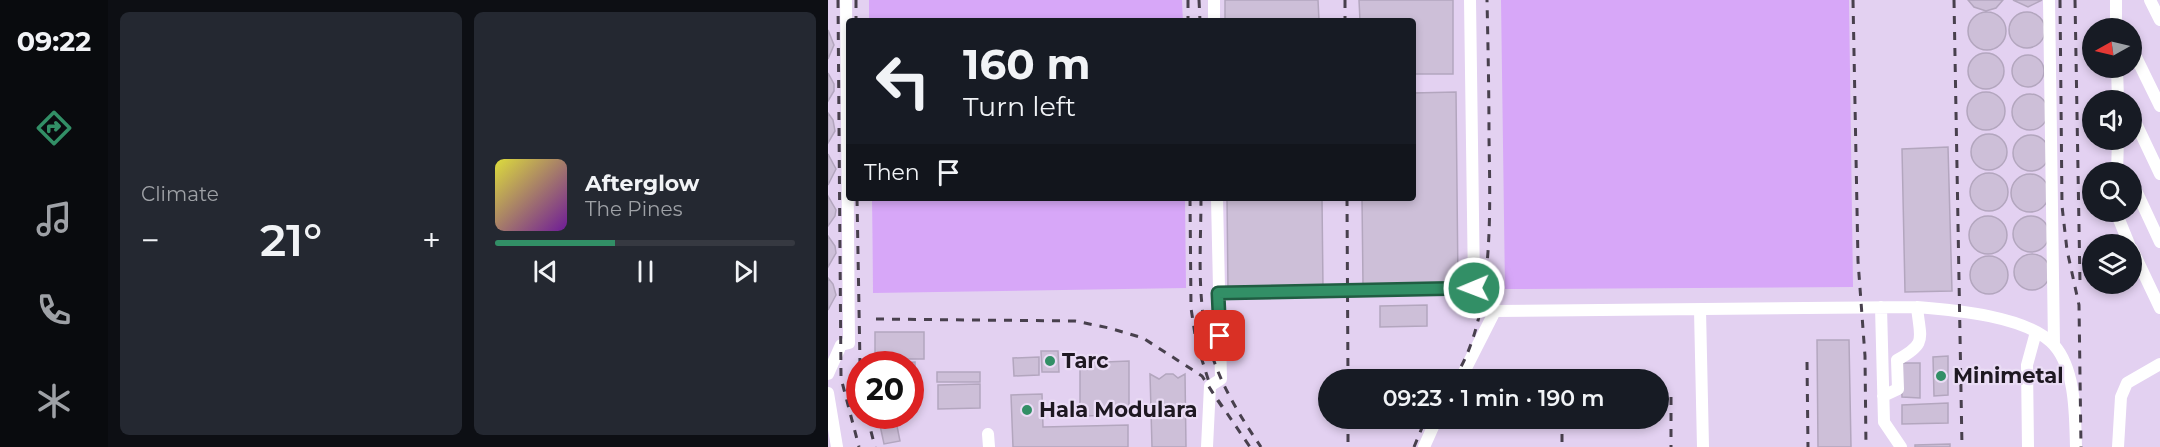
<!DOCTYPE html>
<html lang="en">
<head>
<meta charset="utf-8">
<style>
	:root { --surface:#171b24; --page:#242831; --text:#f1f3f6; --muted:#9ea1a6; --line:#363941; --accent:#328f66 }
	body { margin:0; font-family:Montserrat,sans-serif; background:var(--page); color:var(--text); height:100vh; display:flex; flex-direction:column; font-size:22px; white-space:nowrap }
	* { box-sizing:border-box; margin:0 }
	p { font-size:20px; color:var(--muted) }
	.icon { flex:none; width:33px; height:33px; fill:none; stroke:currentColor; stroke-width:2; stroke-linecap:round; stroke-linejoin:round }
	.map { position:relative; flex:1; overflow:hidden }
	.sheet { display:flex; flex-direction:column; gap:12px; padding:12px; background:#0d0f14; width:720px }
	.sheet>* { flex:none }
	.hud { position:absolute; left:18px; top:18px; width:570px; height:183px; border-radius:6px; box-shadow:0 3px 9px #0003; background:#171b24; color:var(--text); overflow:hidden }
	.needle { width:39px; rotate:262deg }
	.fabs { position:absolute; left:1254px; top:18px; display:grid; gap:12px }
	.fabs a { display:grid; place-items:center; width:60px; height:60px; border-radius:50%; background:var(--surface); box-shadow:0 3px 9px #0003; font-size:30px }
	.speed { position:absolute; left:18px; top:351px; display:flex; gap:12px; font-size:30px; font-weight:700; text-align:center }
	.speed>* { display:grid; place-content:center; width:78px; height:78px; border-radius:50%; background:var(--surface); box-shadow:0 3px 9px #0003; line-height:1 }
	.speed .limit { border:9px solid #d22; background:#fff; color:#111 }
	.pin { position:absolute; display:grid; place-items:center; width:51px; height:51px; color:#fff; margin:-26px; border-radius:12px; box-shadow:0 3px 9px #0006 }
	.me { position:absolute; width:66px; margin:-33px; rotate:269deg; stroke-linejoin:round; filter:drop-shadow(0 0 4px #0008) }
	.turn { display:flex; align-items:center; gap:21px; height:126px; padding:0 18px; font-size:27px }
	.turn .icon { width:78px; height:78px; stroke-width:2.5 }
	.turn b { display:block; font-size:42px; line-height:51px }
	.then { display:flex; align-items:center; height:57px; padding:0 18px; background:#0003; gap:12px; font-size:22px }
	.big { font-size:45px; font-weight:600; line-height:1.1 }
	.sheet .tile { flex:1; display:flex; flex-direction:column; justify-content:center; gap:9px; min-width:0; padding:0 21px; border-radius:9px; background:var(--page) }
	.song { display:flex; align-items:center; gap:18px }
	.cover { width:72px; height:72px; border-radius:9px; background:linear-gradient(135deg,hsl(60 70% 55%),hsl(280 70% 35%)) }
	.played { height:6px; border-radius:3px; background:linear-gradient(90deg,var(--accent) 40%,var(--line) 40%) }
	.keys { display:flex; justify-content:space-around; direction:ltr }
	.heat { display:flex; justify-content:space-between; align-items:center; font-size:33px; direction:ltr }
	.sheet .tiles { flex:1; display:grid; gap:12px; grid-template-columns:repeat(2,1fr) }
	.trip { position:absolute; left:490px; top:369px; width:351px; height:60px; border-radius:30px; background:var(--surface); box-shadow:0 3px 9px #0003; font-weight:600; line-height:60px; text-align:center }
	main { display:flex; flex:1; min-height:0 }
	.dock { display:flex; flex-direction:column; width:108px; justify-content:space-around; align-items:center; background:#090b0e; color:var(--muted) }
	.dock .icon { width:42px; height:42px }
	.dock .on { color:var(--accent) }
	.dock b { font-size:27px; color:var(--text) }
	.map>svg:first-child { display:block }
</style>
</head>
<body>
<main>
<nav class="dock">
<b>09:22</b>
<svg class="icon on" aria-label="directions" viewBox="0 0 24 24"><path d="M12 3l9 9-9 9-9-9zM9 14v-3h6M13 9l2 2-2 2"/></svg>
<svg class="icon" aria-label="music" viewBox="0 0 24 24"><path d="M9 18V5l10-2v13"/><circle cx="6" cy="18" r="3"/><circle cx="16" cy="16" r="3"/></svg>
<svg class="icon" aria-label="phone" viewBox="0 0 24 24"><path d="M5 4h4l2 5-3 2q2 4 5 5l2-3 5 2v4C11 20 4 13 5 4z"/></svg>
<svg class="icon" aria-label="climate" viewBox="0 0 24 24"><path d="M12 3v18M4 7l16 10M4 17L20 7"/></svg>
</nav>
<section class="sheet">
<div class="tiles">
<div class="tile"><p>Climate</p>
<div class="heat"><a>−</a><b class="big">21°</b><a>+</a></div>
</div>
<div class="tile">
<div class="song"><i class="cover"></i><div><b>Afterglow</b><p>The Pines</p></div></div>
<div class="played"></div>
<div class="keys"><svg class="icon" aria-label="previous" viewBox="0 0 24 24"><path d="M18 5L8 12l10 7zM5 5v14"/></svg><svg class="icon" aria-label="pause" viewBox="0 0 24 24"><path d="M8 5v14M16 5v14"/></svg><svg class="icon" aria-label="next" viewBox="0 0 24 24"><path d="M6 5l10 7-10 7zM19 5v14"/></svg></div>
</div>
</div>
</section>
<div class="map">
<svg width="1332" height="447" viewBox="0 0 1332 447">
	<rect width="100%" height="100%" fill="#eadcf5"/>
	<path fill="#e3d1f1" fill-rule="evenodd" d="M0,0H41V21H21V198H44L45,293L357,198H585V21H355L354,0H1332V447H0ZM1264,28H1304V68H1264ZM1264,100H1304V140H1264ZM1264,172H1304V212H1264ZM1264,244H1304V284H1264ZM32,364H82V416H32ZM501,380H831V418H501Z"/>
	<path fill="#d7a7f8" d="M41,0H354L355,21H41Z
		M673,0H1021L1025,287L677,289Z
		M44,198H357L358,288L45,293Z"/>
	<path fill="#cdbfd8" stroke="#b3a6be" stroke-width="1.5" d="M397,0H490L491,21H397Z
		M531,0H625V74H585V21H532Z
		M1140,0H1175L1168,8L1158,11L1146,7Z
		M1185,0H1214L1200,7Z
		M1181 30a18 18 0 1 1 36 0a18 18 0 1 1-36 0Z
		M1140 31a19 19 0 1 1 38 0a19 19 0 1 1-38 0Z
		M0,30L6,45L0,59Z
		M1140 71a18 18 0 1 1 36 0a18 18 0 1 1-36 0Z
		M1184 71a16 16 0 1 1 32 0a16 16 0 1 1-32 0Z
		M0,73L6,84V91L0,101Z
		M628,92L630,284L535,285L534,198H585V93Z
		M1139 111a19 19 0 1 1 38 0a19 19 0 1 1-38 0Z
		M1184 112a18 18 0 1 1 36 0a18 18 0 1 1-36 0Z
		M0,113L5,120L7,131L0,143Z
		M1143 152a18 18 0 1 1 36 0a18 18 0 1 1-36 0Z
		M1185 153a18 18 0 1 1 36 0a18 18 0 1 1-36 0Z
		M1120,147L1124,291L1077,292L1074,149Z
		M0,154L8,169L0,185Z
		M1142 192a19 19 0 1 1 38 0a19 19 0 1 1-38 0Z
		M1183 193a19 19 0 1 1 38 0a19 19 0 1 1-38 0Z
		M0,196L8,210L7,216L0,226Z
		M399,198H494L495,288L400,289Z
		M1185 234a18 18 0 1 1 36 0a18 18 0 1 1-36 0Z
		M1141 235a19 19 0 1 1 38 0a19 19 0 1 1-38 0Z
		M0,236L7,246L8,253L0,267Z
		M1186 272a18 18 0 1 1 36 0a18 18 0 1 1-36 0Z
		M1142 275a19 19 0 1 1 38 0a19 19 0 1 1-38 0Z
		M0,278L5,284L8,295L0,310Z
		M599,305V326L552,327V306Z
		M47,332H96V359H47Z
		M989,340H1021L1023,447H990Z
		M213,351H230L231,372H214Z
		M1120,356V395L1106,396L1105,357Z
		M211,357V375L186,376L185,358Z
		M301,361V415L252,416V363Z
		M87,362V387H82V364H48Z
		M1073,363H1092V398L1074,397Z
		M109,372H152V382H109Z
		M322,374L331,379L338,374H345L350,378L357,374L358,447H324Z
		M152,384V408L110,409V385Z
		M214,394L215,427L300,425V447H185L183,395Z
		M1120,403V423L1074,424V405Z
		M50,416H67L72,441L56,444Z
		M1122,444V447H1087V445Z"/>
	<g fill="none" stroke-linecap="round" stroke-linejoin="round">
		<path stroke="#fff" stroke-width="12" d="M386,0V21
			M642,0L646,287
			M1221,0L1226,345
			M1288,0V28
			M1322,0L1332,20
			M1304,49L1332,106
			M1289,68L1290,100
			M1304,115L1332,174
			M1289,172L1290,140
			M1304,182L1332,242
			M1288,212L1301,244
			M1304,249L1332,308
			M390,293L646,287L655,305L667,311L1089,307C1126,310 1200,316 1226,345C1248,370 1247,416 1248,447
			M1053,307L1056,422L1073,447
			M872,310L875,447
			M0,374L13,345L21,343L18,0
			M632,380L667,311
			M0,393L9,447
			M1055,396L1070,389L1069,360C1100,343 1092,339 1089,307
			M160,434L161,447
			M379,447L382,386L393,379L389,198
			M596,447L609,418
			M1200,447L1199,365L1208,332
			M1290,447L1293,397L1299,383L1332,364"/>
		<path stroke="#48404d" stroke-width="3" stroke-dasharray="8 8" stroke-linecap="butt" d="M10,0L13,378L31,447
			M28,0V21
			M360,0V21
			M371,0L372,21
			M517,0V21
			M1025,0L1030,261L1037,356L1038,447
			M1126,0L1134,447
			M1232,0L1234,206L1239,250L1251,305L1253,447
			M1247,0L1252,284
			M29,198L32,364
			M362,198L363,308L368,341L381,382
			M373,198C373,241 369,289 378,332C386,374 409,412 433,447
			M519,198L520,380
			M48,319L247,321L281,328L315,338L374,376L394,407
			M979,362L980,447
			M625,380C667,319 662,209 661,138C661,92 660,46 659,0
			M843,397V447
			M390,400L422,447
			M39,416L47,447
			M520,418V447
			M734,418V447
			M586,447L598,418"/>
	</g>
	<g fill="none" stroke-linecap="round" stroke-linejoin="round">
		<g stroke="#205d42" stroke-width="15">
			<path id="route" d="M392,336L390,293L646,288"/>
		</g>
		<use href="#route" stroke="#328f66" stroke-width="10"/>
	</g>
	<g fill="#328f66" stroke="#eadcf5" stroke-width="2">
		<circle cx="222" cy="361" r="6"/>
		<circle cx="1113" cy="376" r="6"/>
		<circle cx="199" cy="410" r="6"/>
	</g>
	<g text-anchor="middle" stroke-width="4.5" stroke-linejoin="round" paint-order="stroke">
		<g font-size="21" font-weight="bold" fill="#1e1821" stroke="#eadcf5" text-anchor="start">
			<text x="234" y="368">Tarc</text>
			<text x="1125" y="383">Minimetal</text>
			<text x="211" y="417">Hala Modulara</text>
		</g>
	</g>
</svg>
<div class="fabs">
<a><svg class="needle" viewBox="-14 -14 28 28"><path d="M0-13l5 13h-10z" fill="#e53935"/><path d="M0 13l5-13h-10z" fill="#9ea1a6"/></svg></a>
<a><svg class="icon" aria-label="sound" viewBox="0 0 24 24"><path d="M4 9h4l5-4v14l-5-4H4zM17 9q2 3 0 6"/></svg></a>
<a><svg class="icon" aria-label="search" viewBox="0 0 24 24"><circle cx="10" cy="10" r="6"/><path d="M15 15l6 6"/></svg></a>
<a><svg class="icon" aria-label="layers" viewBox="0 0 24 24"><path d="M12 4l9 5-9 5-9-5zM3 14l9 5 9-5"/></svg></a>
</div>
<div class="speed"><div class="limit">20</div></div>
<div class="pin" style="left:392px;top:336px;background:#d93025"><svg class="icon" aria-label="arrive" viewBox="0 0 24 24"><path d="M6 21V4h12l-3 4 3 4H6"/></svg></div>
<svg class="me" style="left:646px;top:288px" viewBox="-20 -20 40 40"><circle r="17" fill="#328f66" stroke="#fff" stroke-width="3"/><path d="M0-11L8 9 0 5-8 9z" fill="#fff"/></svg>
<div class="trip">09:23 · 1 min · 190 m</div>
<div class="hud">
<div class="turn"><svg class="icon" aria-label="left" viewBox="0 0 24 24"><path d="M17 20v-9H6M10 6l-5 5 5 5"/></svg><div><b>160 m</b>Turn left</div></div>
<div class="then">Then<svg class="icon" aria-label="arrive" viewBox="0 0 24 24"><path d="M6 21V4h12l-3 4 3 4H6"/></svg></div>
</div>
</div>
</main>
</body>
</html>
